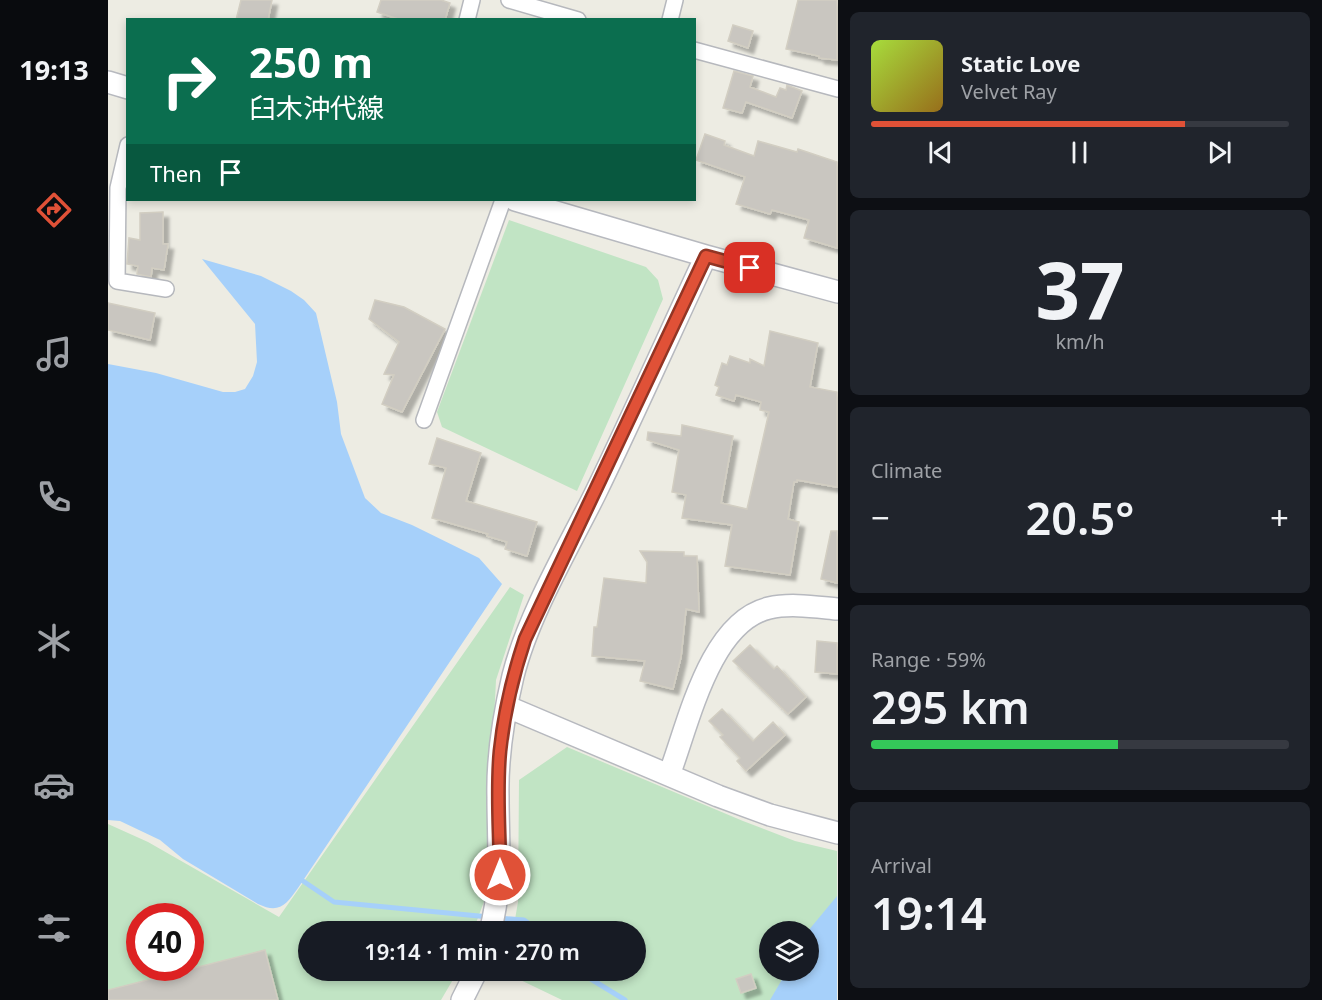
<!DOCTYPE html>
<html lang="en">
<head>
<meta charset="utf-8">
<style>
	:root { --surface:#171b24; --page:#20242c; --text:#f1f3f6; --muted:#9ea1a6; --line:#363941; --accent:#e05137 }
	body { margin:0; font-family:"Noto Sans","Noto Sans JP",sans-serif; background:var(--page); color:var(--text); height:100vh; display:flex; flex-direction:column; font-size:22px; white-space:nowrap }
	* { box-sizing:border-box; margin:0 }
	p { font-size:20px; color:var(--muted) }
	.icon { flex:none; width:33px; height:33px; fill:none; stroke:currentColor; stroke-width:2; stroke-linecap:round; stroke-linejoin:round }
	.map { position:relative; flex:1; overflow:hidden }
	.panel { display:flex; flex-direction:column; gap:12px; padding:12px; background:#0d0f14; width:484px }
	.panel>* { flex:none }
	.banner { position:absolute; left:18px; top:18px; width:570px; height:183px; border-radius:0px; box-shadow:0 3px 9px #0003; background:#0b6e4f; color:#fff; overflow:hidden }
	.controls { position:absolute; left:651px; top:921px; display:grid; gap:12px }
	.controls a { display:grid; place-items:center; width:60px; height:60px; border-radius:50%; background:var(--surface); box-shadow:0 3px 9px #0003; font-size:30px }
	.speed { position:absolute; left:18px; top:903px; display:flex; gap:12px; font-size:30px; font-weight:700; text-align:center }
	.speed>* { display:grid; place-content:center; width:78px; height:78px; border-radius:50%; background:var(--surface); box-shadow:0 3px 9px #0003; line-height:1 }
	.speed .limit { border:9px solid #d22; background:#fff; color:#111 }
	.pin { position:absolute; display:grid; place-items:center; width:51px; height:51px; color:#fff; margin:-26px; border-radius:12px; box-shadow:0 3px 9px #0006 }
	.me { position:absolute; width:66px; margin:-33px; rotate:0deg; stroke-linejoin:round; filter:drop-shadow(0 0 4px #0008) }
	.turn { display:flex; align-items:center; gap:21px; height:126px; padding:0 24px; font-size:27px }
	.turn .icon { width:78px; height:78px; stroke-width:2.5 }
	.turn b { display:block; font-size:42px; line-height:51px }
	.then { display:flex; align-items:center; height:57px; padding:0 24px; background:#0003; gap:12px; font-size:22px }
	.big { font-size:45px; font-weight:600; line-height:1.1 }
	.panel .tile { flex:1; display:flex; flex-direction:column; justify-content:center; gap:9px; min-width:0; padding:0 21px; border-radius:9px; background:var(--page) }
	.panel .dial { align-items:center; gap:0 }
	.dial b { font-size:78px; line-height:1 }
	.song { display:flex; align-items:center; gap:18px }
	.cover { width:72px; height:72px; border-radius:9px; background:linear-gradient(135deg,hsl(80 70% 55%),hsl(40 70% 35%)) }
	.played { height:6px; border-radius:3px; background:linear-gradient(90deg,var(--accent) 75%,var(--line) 75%) }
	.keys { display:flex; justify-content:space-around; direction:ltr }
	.heat { display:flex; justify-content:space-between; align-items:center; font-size:33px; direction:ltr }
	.charge { height:9px; border-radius:4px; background:linear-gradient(90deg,#34c759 59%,var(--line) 0) }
	.trip { position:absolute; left:190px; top:921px; width:348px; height:60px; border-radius:30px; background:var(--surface); box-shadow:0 3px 9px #0003; font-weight:600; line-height:60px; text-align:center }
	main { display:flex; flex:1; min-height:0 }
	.tabs { display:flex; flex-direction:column; width:108px; justify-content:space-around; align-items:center; background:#090b0e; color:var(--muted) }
	.tabs .icon { width:42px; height:42px }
	.tabs .on { color:var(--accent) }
	.tabs b { font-size:27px; color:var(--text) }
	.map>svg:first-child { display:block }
</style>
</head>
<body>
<main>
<nav class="tabs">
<b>19:13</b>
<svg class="icon on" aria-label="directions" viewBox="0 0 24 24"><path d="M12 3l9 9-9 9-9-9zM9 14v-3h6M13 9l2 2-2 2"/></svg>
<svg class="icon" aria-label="music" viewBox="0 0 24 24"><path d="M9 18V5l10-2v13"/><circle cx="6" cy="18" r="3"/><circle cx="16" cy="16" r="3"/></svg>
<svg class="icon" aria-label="phone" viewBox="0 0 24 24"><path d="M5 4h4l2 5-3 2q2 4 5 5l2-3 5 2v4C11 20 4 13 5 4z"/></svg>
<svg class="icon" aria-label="climate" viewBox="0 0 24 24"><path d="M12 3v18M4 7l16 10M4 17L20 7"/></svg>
<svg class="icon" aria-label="car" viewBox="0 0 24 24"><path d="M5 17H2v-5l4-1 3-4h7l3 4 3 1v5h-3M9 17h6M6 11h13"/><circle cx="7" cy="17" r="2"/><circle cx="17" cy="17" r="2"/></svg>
<svg class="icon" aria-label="filters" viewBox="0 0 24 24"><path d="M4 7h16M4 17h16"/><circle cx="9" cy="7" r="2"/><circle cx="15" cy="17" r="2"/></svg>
</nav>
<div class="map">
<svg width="730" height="1000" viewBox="0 0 730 1000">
	<defs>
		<filter id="shadow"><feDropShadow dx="5.5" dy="5.5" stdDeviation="1.5" flood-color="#0004"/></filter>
	</defs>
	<rect width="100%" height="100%" fill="#edece3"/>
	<path fill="#c1e4c4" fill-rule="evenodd" d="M401,220L538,267L550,280L555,299L469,491L334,427L329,412Z
		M402,587L416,595L388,680L377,899L365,931L201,932V970L350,971L333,1000H0V824L40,842L171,917ZM32,916H82V968H32Z
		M459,747L635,821L687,841L729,851V1000H454L394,971L528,970V932L405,931L410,902L411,780ZM662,932H700V970H662Z"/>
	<path fill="#a6d0fa" d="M94,259L153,276L183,291L196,300L208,313L229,402L233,434L257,498L273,513L304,525L371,558L394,584L190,888C178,905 171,914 150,904L75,859L52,840L12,821L0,820V364L48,373L115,392H127L137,389L145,376L149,362L147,324Z
		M729,896V1000H662L679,971L700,970V931Z"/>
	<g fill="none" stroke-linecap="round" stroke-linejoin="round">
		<path stroke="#a6d0fa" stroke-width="5" d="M195,881L226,902L381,917
			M390,918L416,920L433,932
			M468,970L517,1000"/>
	</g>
	<path fill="#c9c6c0" stroke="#d2cec2" stroke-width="1.5" filter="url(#shadow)" d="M133,0H164L160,20H128Z
		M273,0H333L342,3L337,20H293L269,12Z
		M690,0H729V60L711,58V56L678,49Z
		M625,25L645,31L640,48L620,41Z
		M626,71L645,76L642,87L668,97L672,88L678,90L679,85L694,91L684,118L638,102L634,113L615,108Z
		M597,134L617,141L616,145L646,156L650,141L689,152L690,149L729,162V248L696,238L701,220L664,210L662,214L628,204L637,177L588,160Z
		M55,212V244H60L56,270L44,268L43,277L29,274L30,266L19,264L21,238L32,240V213Z
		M267,300L296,307L337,329L294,412L274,404L286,375L276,374L291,342L261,319Z
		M0,303L47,313L42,340L0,330Z
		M662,331L710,343L702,387L729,392V487L689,480V482H686L680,519L691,522L682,575L617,566L624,525L574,518L578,495L564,492L571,450L539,440L540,432L573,436L574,425L625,436L613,503L639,509L661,412L652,410L653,402L628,395L626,401L608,395L611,387L607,385L614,363L619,365L622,356L642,363V359L656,366Z
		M329,438L373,453L358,501L429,522L419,556L397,549L399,542L379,536L380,534L324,518L338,468L321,464Z
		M723,531H729V583L713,579Z
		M532,551L576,552V556H589L591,612L578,609L573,657L565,689L532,681L537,661L484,656L486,627H489L496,578L538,583L539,562Z
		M709,641L729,643V674L707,672Z
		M642,645L666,669L669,666L698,697L680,714L625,661Z
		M614,709L645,741L665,722L677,735L638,771L629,761L632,758L612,737L615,735L601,721Z
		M157,950L170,1000H0V990Z
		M643,974L648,988L633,993L628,979Z"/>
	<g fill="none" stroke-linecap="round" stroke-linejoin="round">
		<g stroke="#b6b8bd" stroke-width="18">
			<path id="street" d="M401,0L470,20
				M359,20L364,0
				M562,20L567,0
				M586,50L730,89
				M20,145L10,188L9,281L58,289
				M316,420L395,200"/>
		</g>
		<g stroke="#b7b9bf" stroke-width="24">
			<path id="secondary" d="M0,82L20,88
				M407,200L598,256L730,292
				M400,707L610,796L662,815L730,833
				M561,775C580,726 601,622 661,608C682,603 708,607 730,609
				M382,932C395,882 390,846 390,797C389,757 396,714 405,676C420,616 459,550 487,494C525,416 561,335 598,256
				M354,1000L369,970"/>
		</g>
		<use href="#street" stroke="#fff" stroke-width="15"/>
		<use href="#secondary" stroke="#fff" stroke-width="21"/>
	</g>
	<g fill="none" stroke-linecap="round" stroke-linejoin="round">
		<g stroke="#923524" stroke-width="15">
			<path id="route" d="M392,875C392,834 388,792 392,751C396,713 405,675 417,639L598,256L642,268"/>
		</g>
		<use href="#route" stroke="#e05137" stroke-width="10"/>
	</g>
</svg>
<div class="controls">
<a><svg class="icon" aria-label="layers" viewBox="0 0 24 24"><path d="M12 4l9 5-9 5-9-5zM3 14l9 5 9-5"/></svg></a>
</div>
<div class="speed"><div class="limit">40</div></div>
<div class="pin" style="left:642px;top:268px;background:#d93025"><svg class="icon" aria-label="arrive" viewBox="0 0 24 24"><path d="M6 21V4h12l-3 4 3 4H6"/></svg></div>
<svg class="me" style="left:392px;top:875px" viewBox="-20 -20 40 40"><circle r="17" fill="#e05137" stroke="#fff" stroke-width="3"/><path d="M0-11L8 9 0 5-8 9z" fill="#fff"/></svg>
<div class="trip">19:14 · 1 min · 270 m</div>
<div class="banner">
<div class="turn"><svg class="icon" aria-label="right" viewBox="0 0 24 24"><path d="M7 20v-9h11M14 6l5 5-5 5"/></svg><div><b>250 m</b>臼木沖代線</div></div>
<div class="then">Then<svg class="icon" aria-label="arrive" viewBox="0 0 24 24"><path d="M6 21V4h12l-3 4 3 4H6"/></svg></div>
</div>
</div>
<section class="panel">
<div class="tile">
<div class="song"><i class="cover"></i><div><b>Static Love</b><p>Velvet Ray</p></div></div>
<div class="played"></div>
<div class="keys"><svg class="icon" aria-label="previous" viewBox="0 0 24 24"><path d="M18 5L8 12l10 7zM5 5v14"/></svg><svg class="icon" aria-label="pause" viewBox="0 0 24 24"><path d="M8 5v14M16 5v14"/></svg><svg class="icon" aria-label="next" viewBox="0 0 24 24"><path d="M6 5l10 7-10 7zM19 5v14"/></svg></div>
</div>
<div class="tile dial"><b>37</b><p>km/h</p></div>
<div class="tile"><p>Climate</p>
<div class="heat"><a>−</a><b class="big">20.5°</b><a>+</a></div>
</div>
<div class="tile"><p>Range · 59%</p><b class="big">295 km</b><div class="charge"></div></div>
<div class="tile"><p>Arrival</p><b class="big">19:14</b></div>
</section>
</main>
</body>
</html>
